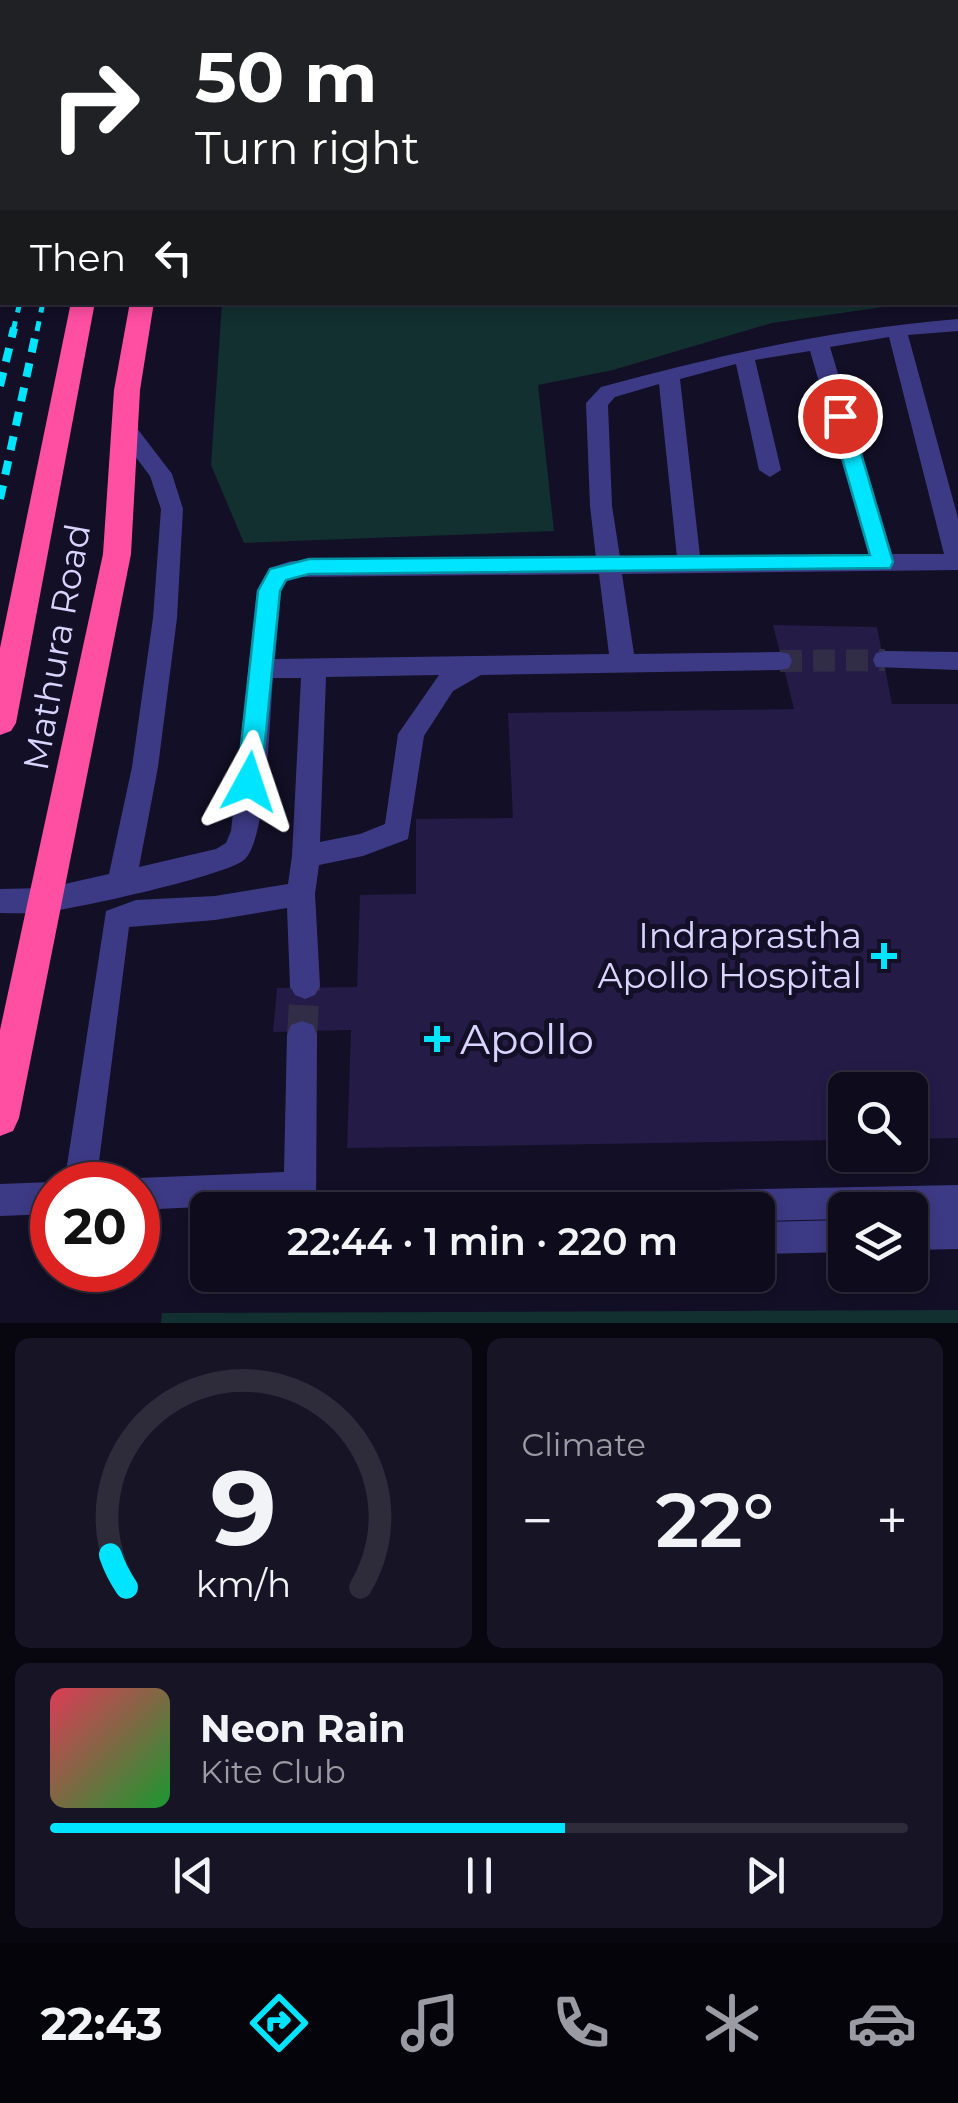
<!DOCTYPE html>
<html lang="en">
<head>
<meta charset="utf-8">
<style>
	:root { --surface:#0e0b1c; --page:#171425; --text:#f1f3f6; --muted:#9b9ba3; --line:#2e2b3b; --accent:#00e5ff }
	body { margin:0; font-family:Montserrat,sans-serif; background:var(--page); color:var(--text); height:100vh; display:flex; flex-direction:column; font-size:38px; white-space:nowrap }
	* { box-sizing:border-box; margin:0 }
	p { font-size:32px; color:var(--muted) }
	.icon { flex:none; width:55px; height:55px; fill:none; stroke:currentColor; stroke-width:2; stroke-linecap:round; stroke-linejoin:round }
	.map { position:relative; height:1323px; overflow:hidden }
	.panel { display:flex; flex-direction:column; gap:15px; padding:15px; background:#08060f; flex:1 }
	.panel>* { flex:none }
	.top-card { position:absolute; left:0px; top:0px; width:960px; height:305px; box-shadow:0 5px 15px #0003,0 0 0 2px var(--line); background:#202124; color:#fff; overflow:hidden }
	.fabs { position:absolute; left:828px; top:1072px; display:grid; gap:20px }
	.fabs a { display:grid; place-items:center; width:100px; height:100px; border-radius:15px; background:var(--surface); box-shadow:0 5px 15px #0003,0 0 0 2px var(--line); font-size:50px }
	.speed { position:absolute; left:30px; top:1162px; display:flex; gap:20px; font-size:50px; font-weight:700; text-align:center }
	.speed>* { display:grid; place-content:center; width:130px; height:130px; border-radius:50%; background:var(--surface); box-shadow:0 5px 15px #0003,0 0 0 2px var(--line); line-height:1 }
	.speed .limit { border:15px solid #d22; background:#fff; color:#111 }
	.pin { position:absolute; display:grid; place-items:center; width:85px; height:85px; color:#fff; margin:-42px; border:5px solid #fff; border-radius:50%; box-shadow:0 2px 10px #0007 }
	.me { position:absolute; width:110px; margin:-55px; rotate:5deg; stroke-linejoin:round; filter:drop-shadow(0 0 8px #0008) }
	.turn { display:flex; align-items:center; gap:35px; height:210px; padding:0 30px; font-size:45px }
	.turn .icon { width:130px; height:130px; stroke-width:2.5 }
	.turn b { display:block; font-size:70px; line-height:85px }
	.then { display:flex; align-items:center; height:95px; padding:0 30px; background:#0003; gap:20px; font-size:38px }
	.big { font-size:75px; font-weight:600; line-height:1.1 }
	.panel .tile { flex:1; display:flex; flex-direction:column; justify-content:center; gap:15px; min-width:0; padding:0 35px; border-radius:15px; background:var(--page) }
	.panel .dial { align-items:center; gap:0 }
	.dial svg { height:260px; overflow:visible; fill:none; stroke:var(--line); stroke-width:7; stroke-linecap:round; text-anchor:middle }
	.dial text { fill:var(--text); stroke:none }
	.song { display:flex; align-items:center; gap:30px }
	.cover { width:120px; height:120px; border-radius:15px; background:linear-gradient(135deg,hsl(350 70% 55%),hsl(130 70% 35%)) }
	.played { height:10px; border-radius:5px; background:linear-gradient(90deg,var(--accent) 60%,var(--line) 60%) }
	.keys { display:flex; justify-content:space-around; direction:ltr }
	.heat { display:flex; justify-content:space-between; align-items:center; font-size:55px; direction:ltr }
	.panel .tiles { flex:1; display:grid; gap:15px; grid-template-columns:1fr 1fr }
	.tile:last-child { grid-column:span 2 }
	.trip { position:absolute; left:190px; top:1192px; width:585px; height:100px; border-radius:15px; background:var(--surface); box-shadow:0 5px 15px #0003,0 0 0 2px var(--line); font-weight:600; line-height:100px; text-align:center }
	.menu { display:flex; height:160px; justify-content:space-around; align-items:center; background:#06040b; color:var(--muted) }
	.menu .icon { width:70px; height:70px }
	.menu .on { color:var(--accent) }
	.menu b { font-size:45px; color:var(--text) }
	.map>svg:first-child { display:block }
</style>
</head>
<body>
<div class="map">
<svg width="958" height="1323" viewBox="0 0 958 1323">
	<rect width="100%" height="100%" fill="#130f26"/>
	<path fill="#12302f" d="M222,303V302L911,303L772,323L613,370L538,385L554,531L244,543L211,465Z
		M958,1310V1323H161L162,1313Z"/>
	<path fill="#241b47" d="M773,625L877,627L892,704H958V1138L910,1139V1090H845V1140L347,1148L351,1030L273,1032L277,988L357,987L360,895L416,894V819L513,818L508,713L794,709Z"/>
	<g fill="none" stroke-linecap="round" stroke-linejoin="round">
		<path stroke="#312d47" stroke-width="22" stroke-dasharray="22 11" stroke-linecap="butt" d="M780,661L885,660"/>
		<path stroke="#312d47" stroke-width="30" stroke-dasharray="30 15" stroke-linecap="butt" d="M302,1035L305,986"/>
		<path fill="#3d3a85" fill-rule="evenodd" d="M0,188H2V198H0Z
			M0,234H2V246H0Z
			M0,288H2V300H0Z
			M958,319V331L908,335L958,518V570L622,574L634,654L780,652L789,654L792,661L789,668L780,670L481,675L453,691L424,736L408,839L363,856L319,865L315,894L320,986L315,995L305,999L295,995L290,986L287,908L215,920L129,927L96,1185H64L106,911L136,900L215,896L288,884L292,856L301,678H273C270,714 267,837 245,859C230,875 74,909 46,912C31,914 15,913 0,913V889L47,888L109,874L132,767L153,618L161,509L150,476L114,428L117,423H133L172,474L183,509L177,618L158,767L139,867L216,849L226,843L231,831L257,591L270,568L291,561L596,558L590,506L586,403L601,387C718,355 836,329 958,319ZM889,337L944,554H892L830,347ZM810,351L869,555L700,556L680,379L736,364L759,470L770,477L781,470L755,360ZM659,384L677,557H620L612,506L608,405L615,397ZM599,574L609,654L275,659L281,591L287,580L293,577ZM439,675L398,734L385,824L360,834L320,842L326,677Z
			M885,651L958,652V670L876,667L873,660L876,653Z
			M302,1021L313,1025L317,1035L316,1210H284V1203L138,1210V1185H126L138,1178L284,1172L287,1035L291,1025Z
			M52,1182L59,1185H52V1214L0,1216V1184Z
			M958,1185V1249L910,1250V1210H845V1219L758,1221V1210H510L514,1199L526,1194Z
			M845,1220V1252L758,1254V1222Z"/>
		<path fill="#ff4fa3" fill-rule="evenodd" d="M181,0H199V2H181Z
			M71,302H95L16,723L11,731L0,735V648Z
			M130,302H154L140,390L131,554L19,1118L13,1131L0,1136V1030L103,554L114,390Z"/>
		<path stroke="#00e5ff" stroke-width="5" stroke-dasharray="10 9" stroke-linecap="butt" d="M13,331L20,302
			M37,331L43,302"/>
		<path stroke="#00e5ff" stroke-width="8" stroke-dasharray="14 11" stroke-linecap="butt" d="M0,386L14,328
			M0,499L37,328"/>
	</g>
	<path fill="#00e5ff" stroke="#0095a6" stroke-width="2.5" d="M840,410L850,416L893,562L890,568L309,574L286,580L280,591L261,782L258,788H240L237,782L258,591L270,569L309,559L870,555L830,416Z"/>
	<g fill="#00e5ff" stroke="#130f26" stroke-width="4">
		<path d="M879 941h10v10h10v10h-10v10h-10v-10h-10v-10h10z"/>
		<path d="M432 1024h10v10h10v10h-10v10h-10v-10h-10v-10h10z"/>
	</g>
	<g text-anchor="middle" stroke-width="10" stroke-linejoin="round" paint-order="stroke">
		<g font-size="35" fill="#d9d4ff" stroke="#130f26">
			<text transform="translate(57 647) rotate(-80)" y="12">Mathura Road</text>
		</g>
		<g font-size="35" fill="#d9d4ff" stroke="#130f26" text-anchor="end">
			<text x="862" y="948">Indraprastha<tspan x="862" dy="40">Apollo Hospital</tspan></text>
		</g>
		<g font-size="42" fill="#d9d4ff" stroke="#130f26" text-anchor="start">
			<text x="460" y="1054">Apollo</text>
		</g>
	</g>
</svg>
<div class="fabs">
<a><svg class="icon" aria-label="search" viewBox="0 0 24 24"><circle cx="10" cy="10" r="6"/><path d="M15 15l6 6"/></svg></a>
<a><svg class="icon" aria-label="layers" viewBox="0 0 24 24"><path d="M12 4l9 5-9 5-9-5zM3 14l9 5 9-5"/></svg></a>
</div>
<div class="speed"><div class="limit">20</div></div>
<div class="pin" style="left:840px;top:416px;background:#d93025"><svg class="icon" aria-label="arrive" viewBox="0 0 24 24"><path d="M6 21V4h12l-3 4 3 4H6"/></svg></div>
<svg class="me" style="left:249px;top:782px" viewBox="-20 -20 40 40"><path d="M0-17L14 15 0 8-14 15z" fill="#00e5ff" stroke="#fff" stroke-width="4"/></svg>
<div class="trip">22:44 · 1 min · 220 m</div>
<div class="top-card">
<div class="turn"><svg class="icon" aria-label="right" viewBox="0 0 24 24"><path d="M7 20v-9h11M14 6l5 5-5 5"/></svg><div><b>50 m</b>Turn right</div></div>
<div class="then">Then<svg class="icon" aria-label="left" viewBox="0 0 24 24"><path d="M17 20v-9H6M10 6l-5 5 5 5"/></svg></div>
</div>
</div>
<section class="panel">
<div class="tiles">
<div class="tile dial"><svg viewBox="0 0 100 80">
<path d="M14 69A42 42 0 1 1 86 69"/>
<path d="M14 69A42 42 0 0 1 9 59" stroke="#00e5ff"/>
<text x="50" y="56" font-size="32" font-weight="700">9</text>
<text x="50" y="72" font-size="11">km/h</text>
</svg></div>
<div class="tile"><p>Climate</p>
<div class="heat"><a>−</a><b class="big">22°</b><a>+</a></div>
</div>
<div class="tile">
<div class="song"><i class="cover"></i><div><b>Neon Rain</b><p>Kite Club</p></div></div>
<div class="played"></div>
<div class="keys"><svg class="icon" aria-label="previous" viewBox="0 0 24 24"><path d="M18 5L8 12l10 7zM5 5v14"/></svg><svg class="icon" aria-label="pause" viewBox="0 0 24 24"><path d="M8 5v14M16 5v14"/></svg><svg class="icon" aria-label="next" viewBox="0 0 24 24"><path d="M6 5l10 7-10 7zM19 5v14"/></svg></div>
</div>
</div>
</section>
<nav class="menu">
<b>22:43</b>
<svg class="icon on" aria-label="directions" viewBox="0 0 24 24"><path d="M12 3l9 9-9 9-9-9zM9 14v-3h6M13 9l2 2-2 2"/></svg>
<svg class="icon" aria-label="music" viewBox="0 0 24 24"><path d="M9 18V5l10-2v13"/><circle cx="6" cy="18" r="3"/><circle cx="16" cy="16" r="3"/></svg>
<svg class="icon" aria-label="phone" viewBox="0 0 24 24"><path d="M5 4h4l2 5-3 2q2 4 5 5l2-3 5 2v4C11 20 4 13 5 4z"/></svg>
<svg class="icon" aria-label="climate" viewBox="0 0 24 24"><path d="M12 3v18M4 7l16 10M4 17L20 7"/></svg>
<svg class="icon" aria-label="car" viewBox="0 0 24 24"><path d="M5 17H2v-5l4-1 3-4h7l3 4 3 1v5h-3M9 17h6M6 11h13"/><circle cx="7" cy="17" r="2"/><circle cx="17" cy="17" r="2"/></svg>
</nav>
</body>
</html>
